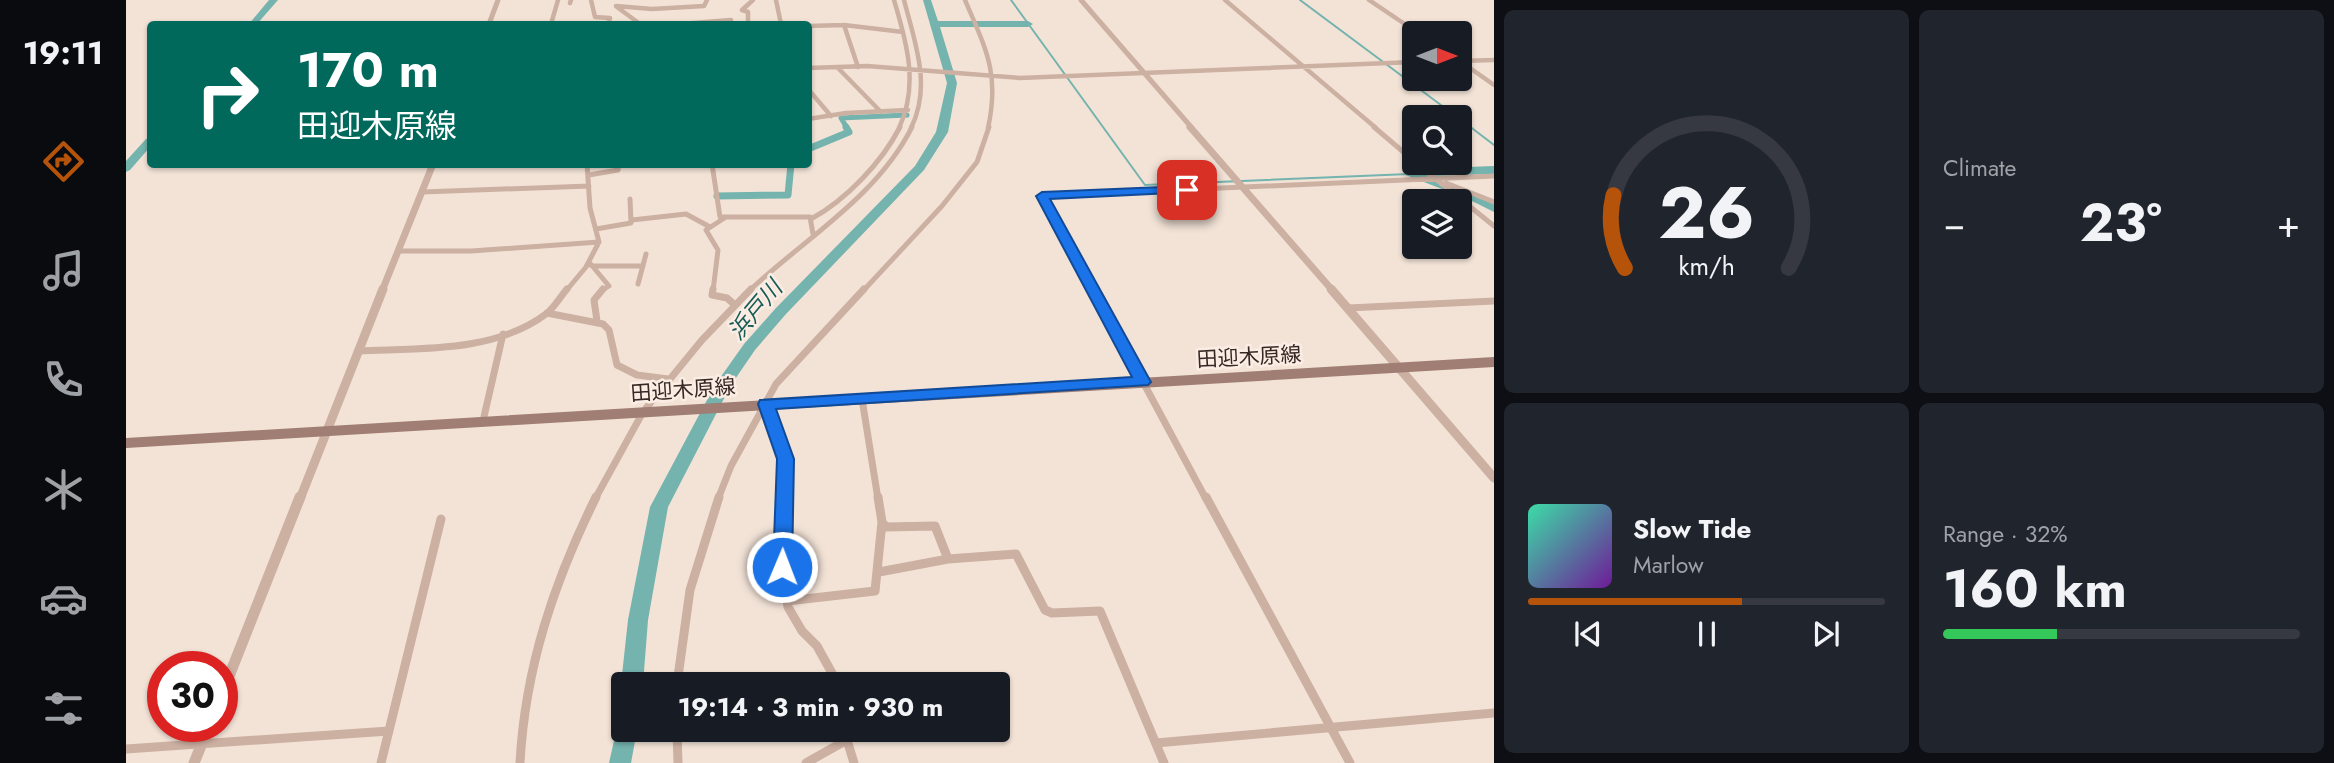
<!DOCTYPE html>
<html lang="en">
<head>
<meta charset="utf-8">
<style>
	:root { --surface:#171b24; --page:#20242c; --text:#f1f3f6; --muted:#9ea1a6; --line:#363941; --accent:#b45309 }
	body { margin:0; font-family:Jost,"Noto Sans JP",sans-serif; background:var(--page); color:var(--text); height:100vh; display:flex; flex-direction:column; font-size:26px; white-space:nowrap }
	* { box-sizing:border-box; margin:0 }
	p { font-size:23px; color:var(--muted) }
	.icon { flex:none; width:38px; height:38px; fill:none; stroke:currentColor; stroke-width:2; stroke-linecap:round; stroke-linejoin:round }
	.map { position:relative; flex:1; overflow:hidden }
	.sheet { display:flex; flex-direction:column; gap:10px; padding:10px; background:#0d0f14; width:840px }
	.sheet>* { flex:none }
	.guide { position:absolute; left:21px; top:21px; width:665px; height:147px; border-radius:7px; box-shadow:0 2px 5px #0004; background:#00695c; color:#fff; overflow:hidden }
	.needle { width:46px; rotate:90deg }
	.controls { position:absolute; left:1276px; top:21px; display:grid; gap:14px }
	.controls a { display:grid; place-items:center; width:70px; height:70px; border-radius:7px; background:var(--surface); box-shadow:0 2px 5px #0004; font-size:35px }
	.speed { position:absolute; left:21px; top:651px; display:flex; gap:14px; font-size:35px; font-weight:700; text-align:center }
	.speed>* { display:grid; place-content:center; width:91px; height:91px; border-radius:50%; background:var(--surface); box-shadow:0 2px 5px #0004; line-height:1 }
	.speed .limit { border:10px solid #d22; background:#fff; color:#111 }
	.pin { position:absolute; display:grid; place-items:center; width:60px; height:60px; color:#fff; margin:-30px; border-radius:14px; box-shadow:0 4px 10px #0006 }
	.me { position:absolute; width:77px; margin:-38px; rotate:1deg; stroke-linejoin:round; filter:drop-shadow(0 0 5px #0008) }
	.turn { display:flex; align-items:center; gap:24px; height:147px; padding:0 35px; font-size:32px }
	.turn .icon { width:91px; height:91px; stroke-width:2.5 }
	.turn b { display:block; font-size:49px; line-height:60px }
	.big { font-size:52px; font-weight:700; line-height:1.1 }
	.sheet .card { flex:1; display:flex; flex-direction:column; justify-content:center; gap:10px; min-width:0; padding:0 24px; border-radius:10px; background:var(--page) }
	.sheet .dial { align-items:center; gap:0 }
	.dial svg { height:182px; overflow:visible; fill:none; stroke:var(--line); stroke-width:7; stroke-linecap:round; text-anchor:middle }
	.dial text { fill:var(--text); stroke:none }
	.song { display:flex; align-items:center; gap:21px }
	.cover { width:84px; height:84px; border-radius:10px; background:linear-gradient(135deg,hsl(160 70% 55%),hsl(280 70% 35%)) }
	.played { height:7px; border-radius:4px; background:linear-gradient(90deg,var(--accent) 60%,var(--line) 60%) }
	.keys { display:flex; justify-content:space-around; direction:ltr }
	.heat { display:flex; justify-content:space-between; align-items:center; font-size:38px; direction:ltr }
	.charge { height:10px; border-radius:5px; background:linear-gradient(90deg,#34c759 32%,var(--line) 0) }
	.sheet .tiles { flex:1; display:grid; gap:10px; grid-template-columns:repeat(2,1fr) }
	.trip { position:absolute; left:485px; top:672px; width:399px; height:70px; border-radius:7px; background:var(--surface); box-shadow:0 2px 5px #0004; font-weight:700; line-height:70px; text-align:center }
	main { display:flex; flex:1; min-height:0 }
	.menu { display:flex; flex-direction:column; width:126px; justify-content:space-around; align-items:center; background:#090b0e; color:var(--muted) }
	.menu .icon { width:49px; height:49px }
	.menu .current { color:var(--accent) }
	.menu b { font-size:32px; color:var(--text) }
	.map>svg:first-child { display:block }
</style>
</head>
<body>
<main>
<nav class="menu">
<b>19:11</b>
<svg class="icon current" aria-label="directions" viewBox="0 0 24 24"><path d="M12 3l9 9-9 9-9-9zM9 14v-3h6M13 9l2 2-2 2"/></svg>
<svg class="icon" aria-label="music" viewBox="0 0 24 24"><path d="M9 18V5l10-2v13"/><circle cx="6" cy="18" r="3"/><circle cx="16" cy="16" r="3"/></svg>
<svg class="icon" aria-label="phone" viewBox="0 0 24 24"><path d="M5 4h4l2 5-3 2q2 4 5 5l2-3 5 2v4C11 20 4 13 5 4z"/></svg>
<svg class="icon" aria-label="climate" viewBox="0 0 24 24"><path d="M12 3v18M4 7l16 10M4 17L20 7"/></svg>
<svg class="icon" aria-label="car" viewBox="0 0 24 24"><path d="M5 17H2v-5l4-1 3-4h7l3 4 3 1v5h-3M9 17h6M6 11h13"/><circle cx="7" cy="17" r="2"/><circle cx="17" cy="17" r="2"/></svg>
<svg class="icon" aria-label="filters" viewBox="0 0 24 24"><path d="M4 7h16M4 17h16"/><circle cx="9" cy="7" r="2"/><circle cx="15" cy="17" r="2"/></svg>
</nav>
<div class="map">
<svg width="1368" height="763" viewBox="0 0 1368 763">
	<rect width="100%" height="100%" fill="#f3e3d7"/>
	<g fill="none" stroke-linecap="round" stroke-linejoin="round">
		<path stroke="#74b3ae" stroke-width="2" d="M885,0L1019,185L1283,174
			M1174,0L1331,117
			M1334,119L1368,145"/>
		<path stroke="#74b3ae" stroke-width="5" d="M721,128L715,118L781,115"/>
		<path stroke="#74b3ae" stroke-width="7" d="M682,149L723,132L720,127
			M591,196L662,195L665,164"/>
		<path fill="#74b3ae" fill-rule="evenodd" d="M143,0H152L131,24H123Z
			M797,0H805L812,21H902L907,24L902,27H814L831,83L822,132L798,170L660,314L629,350L605,385L542,507L522,620L517,684H497V687L495,684L502,620L524,507L589,385L618,344L650,308L789,166L810,132L821,83Z
			M24,138V147L4,170L0,172V161L20,139Z
			M1368,166V174L1301,176L1350,193L1368,203V212L1342,199L1277,174L1289,169Z
			M497,721V730H511L505,763H483L492,723Z"/>
		<path stroke="#ccb0a2" stroke-width="4.5" d="M465,0L469,17L484,18L482,24
			M650,0L655,24
			M768,0C781,43 793,86 773,128
			M778,0C789,43 806,86 785,128
			M839,0C860,49 874,74 862,128
			M1099,0L1250,128
			M1243,0L1292,33
			M444,3L445,0
			M490,6L526,9L578,6L581,0
			M491,7L514,24
			M425,24L432,0
			M555,24L605,20
			M622,24V12L616,10L627,0
			M682,26L718,25
			M1334,61L1368,85
			M1334,61L1368,60
			M732,67L718,25L777,32
			M682,68L741,66L894,78L1288,62
			M712,68L755,112
			M682,89L705,116
			M682,119L720,113L782,110"/>
		<path stroke="#ccb0a2" stroke-width="5" d="M1248,127L1288,161
			M1290,163L1368,226
			M586,164L594,217H599
			M463,175L492,170L493,164
			M1320,183L1368,202
			M296,192L463,186
			M685,219C720,200 756,162 774,127
			M506,220L560,214L584,227
			M470,229L505,223L504,199
			M272,251H345L473,242
			M463,262L483,286L475,291
			M466,266H517
			M512,284L520,254
			M440,291L460,267L473,242L464,208L461,164
			M587,291L592,250L580,230L600,217H684L687,234
			M623,291C678,239 751,197 786,127
			M737,291L816,206L851,162L863,127
			M968,291L916,196L1368,176"/>
		<path stroke="#ccb0a2" stroke-width="7" d="M587,289L586,295L601,298L609,305
			M967,289L1080,499
			M1222,308L1368,301
			M421,313L477,324L483,330L491,365L511,375L542,379
			M471,321L468,300L477,289
			M232,351C293,348 368,353 420,314C428,308 434,297 441,289
			M736,399L752,499
			M640,404L659,459L658,499
			M357,421L377,334
			M469,499L517,412L576,340L625,289
			M592,499L605,466L650,384L738,289"/>
		<path stroke="#ccb0a2" stroke-width="9" d="M658,497L656,567L662,607L676,631L691,646L712,684
			M1080,497L1224,763
			M756,522L760,527L809,526L822,559L890,554L919,610L926,613L974,611L1038,763
			M753,572L822,559
			M661,601L749,591L756,522L752,497
			M551,684L564,590L593,497
			M551,730L552,763
			M718,730L728,763
			M1030,743L1368,713
			M0,749L263,731
			M255,763L315,519
			M394,763C399,668 428,582 470,497
			M680,763L719,741"/>
		<path stroke="#ccb0a2" stroke-width="5" d="M955,0L1066,128
			M363,24L372,0"/>
		<path stroke="#ccb0a2" stroke-width="7" d="M1064,127L1207,291
			M256,291L307,164"/>
		<path stroke="#ccb0a2" stroke-width="9" d="M1205,289L1368,478
			M174,499L257,289"/>
		<path stroke="#ccb0a2" stroke-width="11" d="M96,694L174,497
			M68,763L83,726"/>
		<path stroke="#a07e74" stroke-width="10" d="M0,443L1368,362"/>
	</g>
	<path fill="#1a73e8" stroke="#114b97" stroke-width="2" d="M1061,186L1065,187V192L924,199L1025,382L1022,385L650,409L668,459L666,567L656,574L649,572L647,567L651,459L632,404L634,400L1006,377L910,196L916,192Z"/>
	<g text-anchor="middle" stroke-width="5" stroke-linejoin="round" paint-order="stroke">
		<g font-size="21" fill="#362925" stroke="#fbede4">
			<text transform="translate(1123 357) rotate(-3)" y="7">田迎木原線</text>
			<text transform="translate(557 390) rotate(-4)" y="7">田迎木原線</text>
		</g>
		<g font-size="23" font-style="italic" fill="#175c57" stroke="#fbede4">
			<text transform="translate(629 310) rotate(-50)" y="8">浜戸川</text>
		</g>
	</g>
</svg>
<div class="controls">
<a><svg class="needle" viewBox="-14 -14 28 28"><path d="M0-13l5 13h-10z" fill="#e53935"/><path d="M0 13l5-13h-10z" fill="#9ea1a6"/></svg></a>
<a><svg class="icon" aria-label="search" viewBox="0 0 24 24"><circle cx="10" cy="10" r="6"/><path d="M15 15l6 6"/></svg></a>
<a><svg class="icon" aria-label="layers" viewBox="0 0 24 24"><path d="M12 4l9 5-9 5-9-5zM3 14l9 5 9-5"/></svg></a>
</div>
<div class="speed"><div class="limit">30</div></div>
<div class="pin" style="left:1061px;top:190px;background:#d93025"><svg class="icon" aria-label="arrive" viewBox="0 0 24 24"><path d="M6 21V4h12l-3 4 3 4H6"/></svg></div>
<svg class="me" style="left:656px;top:567px" viewBox="-20 -20 40 40"><circle r="17" fill="#1a73e8" stroke="#fff" stroke-width="3"/><path d="M0-11L8 9 0 5-8 9z" fill="#fff"/></svg>
<div class="trip">19:14 · 3 min · 930 m</div>
<div class="guide">
<div class="turn"><svg class="icon" aria-label="right" viewBox="0 0 24 24"><path d="M7 20v-9h11M14 6l5 5-5 5"/></svg><div><b>170 m</b>田迎木原線</div></div>
</div>
</div>
<section class="sheet">
<div class="tiles">
<div class="card dial"><svg viewBox="0 0 100 80">
<path d="M14 69A42 42 0 1 1 86 69"/>
<path d="M14 69A42 42 0 0 1 9 37" stroke="#b45309"/>
<text x="50" y="56" font-size="32" font-weight="700">26</text>
<text x="50" y="72" font-size="11">km/h</text>
</svg></div>
<div class="card"><p>Climate</p>
<div class="heat"><a>−</a><b class="big">23°</b><a>+</a></div>
</div>
<div class="card">
<div class="song"><i class="cover"></i><div><b>Slow Tide</b><p>Marlow</p></div></div>
<div class="played"></div>
<div class="keys"><svg class="icon" aria-label="previous" viewBox="0 0 24 24"><path d="M18 5L8 12l10 7zM5 5v14"/></svg><svg class="icon" aria-label="pause" viewBox="0 0 24 24"><path d="M8 5v14M16 5v14"/></svg><svg class="icon" aria-label="next" viewBox="0 0 24 24"><path d="M6 5l10 7-10 7zM19 5v14"/></svg></div>
</div>
<div class="card"><p>Range · 32%</p><b class="big">160 km</b><div class="charge"></div></div>
</div>
</section>
</main>
</body>
</html>
